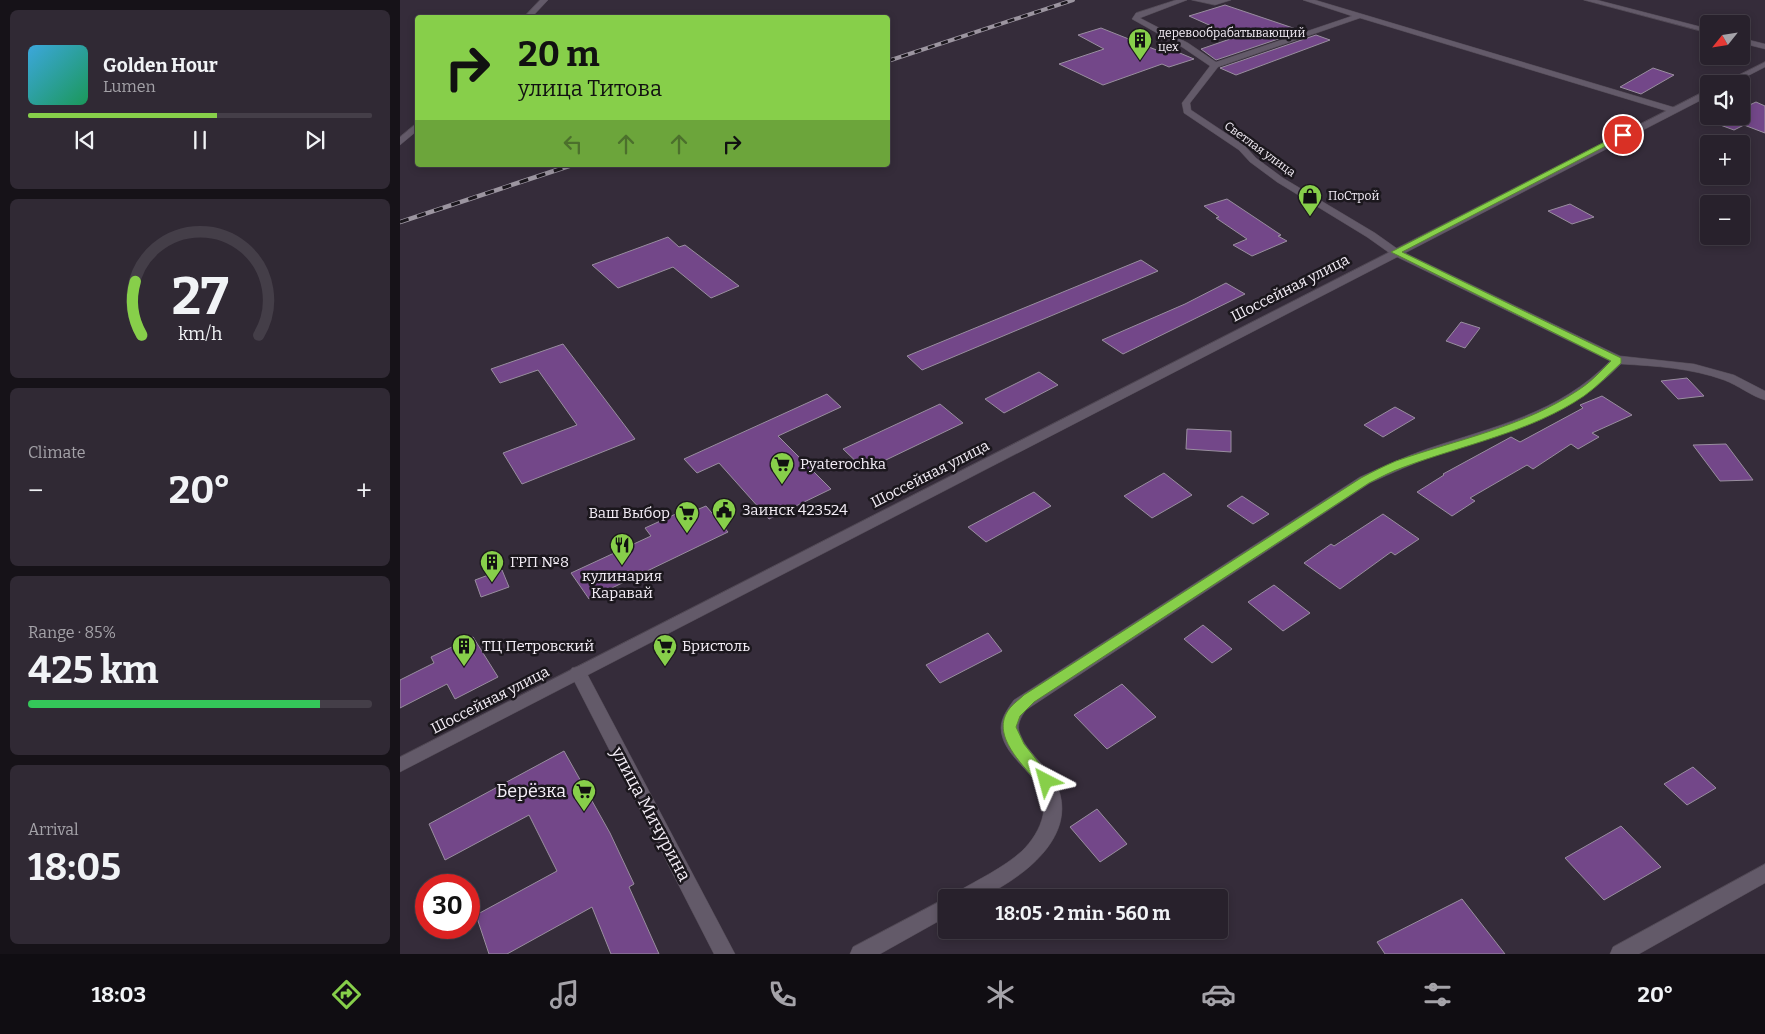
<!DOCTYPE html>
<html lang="en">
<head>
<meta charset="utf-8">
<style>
	:root { --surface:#28212c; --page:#302934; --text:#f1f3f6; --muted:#a5a3a9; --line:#443e48; --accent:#87cf4a }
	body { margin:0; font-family:Bitter,serif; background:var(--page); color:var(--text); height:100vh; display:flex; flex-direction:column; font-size:19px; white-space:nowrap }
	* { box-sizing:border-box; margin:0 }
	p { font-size:16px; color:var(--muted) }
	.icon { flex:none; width:28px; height:28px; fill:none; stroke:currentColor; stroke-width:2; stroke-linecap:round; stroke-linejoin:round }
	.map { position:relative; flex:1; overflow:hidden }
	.sheet { display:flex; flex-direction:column; gap:10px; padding:10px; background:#161218; width:400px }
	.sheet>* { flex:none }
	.banner { position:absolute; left:15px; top:15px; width:475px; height:152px; border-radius:5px; box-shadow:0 2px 8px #0003,0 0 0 1px var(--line); background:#87cf4a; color:#111; overflow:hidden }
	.needle { width:32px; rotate:240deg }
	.controls { position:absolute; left:1300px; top:15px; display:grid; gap:10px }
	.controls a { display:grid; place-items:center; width:50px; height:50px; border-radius:5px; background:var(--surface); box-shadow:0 2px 8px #0003,0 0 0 1px var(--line); font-size:25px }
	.speed { position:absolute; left:15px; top:874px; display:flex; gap:10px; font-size:25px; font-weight:700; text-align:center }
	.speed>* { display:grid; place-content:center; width:65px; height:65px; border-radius:50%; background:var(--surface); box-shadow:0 2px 8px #0003,0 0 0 1px var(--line); line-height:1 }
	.speed .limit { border:8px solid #d22; background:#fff; color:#111 }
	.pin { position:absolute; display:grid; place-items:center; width:42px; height:42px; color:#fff; margin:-21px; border:2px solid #fff; border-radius:50%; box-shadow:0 1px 5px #0007 }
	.me { position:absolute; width:55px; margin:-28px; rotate:321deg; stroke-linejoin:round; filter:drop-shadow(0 0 4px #0008) }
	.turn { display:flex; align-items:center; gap:18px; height:105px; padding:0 20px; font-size:22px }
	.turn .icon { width:65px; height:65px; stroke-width:2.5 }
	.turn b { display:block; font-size:35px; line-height:42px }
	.lanes { display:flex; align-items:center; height:48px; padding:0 20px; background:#0003; justify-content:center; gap:25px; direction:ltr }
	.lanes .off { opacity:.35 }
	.big { font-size:38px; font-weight:700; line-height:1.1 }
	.sheet .tile { flex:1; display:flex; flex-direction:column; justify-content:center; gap:8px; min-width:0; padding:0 18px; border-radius:8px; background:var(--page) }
	.sheet .dial { align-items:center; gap:0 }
	.dial svg { height:130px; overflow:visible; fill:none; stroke:var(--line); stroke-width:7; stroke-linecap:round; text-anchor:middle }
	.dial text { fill:var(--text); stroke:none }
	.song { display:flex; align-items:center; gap:15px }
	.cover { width:60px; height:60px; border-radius:8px; background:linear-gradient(135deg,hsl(200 70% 55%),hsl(150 70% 35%)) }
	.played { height:5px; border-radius:2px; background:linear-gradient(90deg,var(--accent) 55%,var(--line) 55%) }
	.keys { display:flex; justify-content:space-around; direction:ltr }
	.heat { display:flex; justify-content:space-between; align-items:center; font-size:28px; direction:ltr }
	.charge { height:8px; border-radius:4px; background:linear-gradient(90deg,#34c759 85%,var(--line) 0) }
	.trip { position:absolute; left:538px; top:889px; width:290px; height:50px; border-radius:5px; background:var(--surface); box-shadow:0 2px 8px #0003,0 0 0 1px var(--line); font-weight:700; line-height:50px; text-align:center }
	.tab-bar { display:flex; height:80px; justify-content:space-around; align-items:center; background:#100d12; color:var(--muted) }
	.tab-bar .icon { width:35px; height:35px }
	.tab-bar .on { color:var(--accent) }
	.tab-bar b { font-size:22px; color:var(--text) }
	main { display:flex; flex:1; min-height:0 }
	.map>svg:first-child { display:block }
</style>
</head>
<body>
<main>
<section class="sheet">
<div class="tile">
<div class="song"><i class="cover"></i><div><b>Golden Hour</b><p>Lumen</p></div></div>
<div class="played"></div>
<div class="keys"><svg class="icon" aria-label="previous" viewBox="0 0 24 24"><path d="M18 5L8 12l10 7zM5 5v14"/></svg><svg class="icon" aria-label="pause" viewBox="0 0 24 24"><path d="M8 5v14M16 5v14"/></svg><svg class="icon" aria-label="next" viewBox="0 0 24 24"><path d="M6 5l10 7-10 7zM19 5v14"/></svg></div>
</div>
<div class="tile dial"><svg viewBox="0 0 100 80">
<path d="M14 69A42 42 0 1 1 86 69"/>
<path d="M14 69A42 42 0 0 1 10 36" stroke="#87cf4a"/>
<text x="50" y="56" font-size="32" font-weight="700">27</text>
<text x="50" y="72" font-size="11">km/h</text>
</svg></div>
<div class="tile"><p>Climate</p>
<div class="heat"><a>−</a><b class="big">20°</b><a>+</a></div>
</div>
<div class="tile"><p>Range · 85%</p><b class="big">425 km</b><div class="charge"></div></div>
<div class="tile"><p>Arrival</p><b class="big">18:05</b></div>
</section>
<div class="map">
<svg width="1365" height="954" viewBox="0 0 1365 954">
	<rect width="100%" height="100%" fill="#352c3a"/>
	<path fill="#734789" stroke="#998e9f" d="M825,5L902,31L816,60L801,49L836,37L789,16Z
		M701,28L759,51L768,48L794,59L769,67L762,64L703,85L659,64L704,49L678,35Z
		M916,35L930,40L836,75L820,68Z
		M1253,68L1274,75L1241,94L1220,87Z
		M1356,102L1365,106V133L1344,125L1334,130L1312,122L1325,116H1341V109Z
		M827,199L881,235L878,236L887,241L852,256L833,245L847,239L816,218L819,217L804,206Z
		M1170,204L1194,217L1172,224L1148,211Z
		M268,237L279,247L285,245L339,286L311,298L273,267L218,288L192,265Z
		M741,260L758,271L522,370L507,356Z
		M826,283L845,294L723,354L702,340L785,304Z
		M1061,322L1080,328L1065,348L1046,341Z
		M163,344L235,439L122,484L103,453L177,425L138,370L100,383L91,369Z
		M639,372L658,385L604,413L585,399Z
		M1287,378L1304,396L1278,399L1261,381Z
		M427,394L441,407L378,436L431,489L369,519L319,463L297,473L284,459Z
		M1202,396L1232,415L1192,433L1199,437L1178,449L1171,444L1133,469L1127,465L1070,498L1075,501L1052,516L1017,492L1044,475L1043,474L1111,437L1120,442L1183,408L1180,405Z
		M540,404L563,423L465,470L443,449Z
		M995,407L1015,418L983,437L964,425Z
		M787,429L831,431V452L786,449Z
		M1326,444L1353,480L1320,481L1293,445Z
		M764,473L792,495L752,518L724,496Z
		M634,492L651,506L586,542L568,527Z
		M842,496L869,514L853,524L827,506Z
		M306,506L328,532L189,599L171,573L251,536L245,528L291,507L294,511Z
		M983,514L1019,539L995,555L991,552L940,589L904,563L931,544L934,546Z
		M102,570L109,587L81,597L75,580Z
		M874,585L910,613L883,631L848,602Z
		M803,625L832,649L812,663L784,639Z
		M588,633L602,651L540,683L526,665Z
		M73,637L98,677L55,699L47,684L0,708V680L34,663L31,657Z
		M722,684L756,717L707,749L674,715Z
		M164,751L210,833L234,884L229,887L259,954H211L192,907L107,954H89L76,915L157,871L129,815L45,860L29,824Z
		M1293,767L1316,788L1287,805L1264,784Z
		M697,809L727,844L700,862L670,827Z
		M1221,826L1261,867L1204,900L1165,858Z
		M1062,899L1105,954H985L977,942Z"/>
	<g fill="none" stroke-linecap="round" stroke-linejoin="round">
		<g stroke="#514954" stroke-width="1">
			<path id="minor" d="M776,0H787L740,18L788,43L816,62L952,16L903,0H915L1276,108V112H1270L960,18L818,67L790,103L791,110L845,146L856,158L883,178L975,233L999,250L1220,356L1294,364L1334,375L1365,391V400C1351,396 1338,385 1324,380C1291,368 1256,366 1221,364C1165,421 1110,431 1037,455C1014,463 992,473 970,483L626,710C621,717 616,725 620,734C628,756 653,768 660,794C671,835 633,868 601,887C595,890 588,896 581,898C573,899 563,898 555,898L557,892C579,879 603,868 622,851C632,841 640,829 643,815C650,775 602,762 601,728C601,718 608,708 614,700L960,477C982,467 1004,457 1027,449C1095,426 1158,414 1210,361L991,254L967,237L877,182L850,162L839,150L784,113L782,103L810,66L782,47L732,19L736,13Z
				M792,0H831L815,5Z
				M1184,0H1197L1309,29V33Z
				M1341,38L1365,44V49L1341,43Z
				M178,667L184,668L335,954H314L170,673L172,668Z
				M1365,864V883L1239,954H1210L1213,947Z
				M546,898V917L480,954H450L453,947Z"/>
		</g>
		<g stroke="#514954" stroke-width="1">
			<path id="secondary" d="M140,0H148L131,18H123Z
				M1365,62V67L1332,84H1321Z
				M1309,89V96L0,772V757Z
				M18,122V130L0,145V137Z"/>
		</g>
		<use href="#minor" fill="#635a69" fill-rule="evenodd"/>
		<use href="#secondary" fill="#635a69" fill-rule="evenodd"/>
		<g stroke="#9c95a0" stroke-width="4">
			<path id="rail-far1" d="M488,61L673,0"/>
		</g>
		<g stroke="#9c95a0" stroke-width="4.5">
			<path id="rail" d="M0,222L172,165"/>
		</g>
		<use href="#rail-far1" stroke="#1b171d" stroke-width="2.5" stroke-dasharray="7" stroke-linecap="butt"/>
		<use href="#rail" stroke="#1b171d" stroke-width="3" stroke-dasharray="9" stroke-linecap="butt"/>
	</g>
	<path fill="#87cf4a" stroke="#588730" d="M1220,134L1227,135L1002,252L1221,358V363C1209,374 1198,386 1184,396C1131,432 1063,445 1004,467C992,471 981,477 969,483L634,702L620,716L616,727L624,744L653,781L651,786L646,788L640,786C625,766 588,735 610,708C614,703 620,699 624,695L961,478C972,472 984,466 996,461C1056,440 1123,427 1177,391C1190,383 1200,372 1211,361L991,252Z"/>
	<defs>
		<g id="building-pin" transform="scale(1.25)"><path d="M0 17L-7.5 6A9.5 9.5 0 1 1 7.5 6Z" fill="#87cf4a" stroke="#1b171d"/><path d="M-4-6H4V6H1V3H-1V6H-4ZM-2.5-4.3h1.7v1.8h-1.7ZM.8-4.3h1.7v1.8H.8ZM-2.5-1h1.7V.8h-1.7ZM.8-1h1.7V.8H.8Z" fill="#111"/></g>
		<g id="shop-pin" transform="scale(1.25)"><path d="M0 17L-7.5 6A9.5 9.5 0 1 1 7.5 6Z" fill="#87cf4a" stroke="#1b171d"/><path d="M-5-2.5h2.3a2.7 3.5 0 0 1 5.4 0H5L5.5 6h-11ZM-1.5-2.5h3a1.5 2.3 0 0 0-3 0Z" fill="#111"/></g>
		<g id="supermarket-pin" transform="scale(1.25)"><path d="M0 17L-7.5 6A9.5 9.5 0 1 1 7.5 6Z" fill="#87cf4a" stroke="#1b171d"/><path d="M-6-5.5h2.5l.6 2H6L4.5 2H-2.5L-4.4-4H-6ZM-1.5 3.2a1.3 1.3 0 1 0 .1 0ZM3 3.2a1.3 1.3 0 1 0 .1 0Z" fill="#111"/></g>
		<g id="civic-pin" transform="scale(1.25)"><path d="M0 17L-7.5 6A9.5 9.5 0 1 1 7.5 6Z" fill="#87cf4a" stroke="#1b171d"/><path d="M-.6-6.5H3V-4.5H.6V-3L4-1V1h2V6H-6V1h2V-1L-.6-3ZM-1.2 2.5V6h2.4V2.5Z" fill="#111"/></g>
		<g id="restaurant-pin" transform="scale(1.25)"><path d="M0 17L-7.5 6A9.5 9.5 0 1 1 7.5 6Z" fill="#87cf4a" stroke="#1b171d"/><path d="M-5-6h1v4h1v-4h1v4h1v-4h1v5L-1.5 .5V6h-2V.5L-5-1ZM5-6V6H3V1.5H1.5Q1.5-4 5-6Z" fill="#111"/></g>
	</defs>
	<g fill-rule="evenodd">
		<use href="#building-pin" x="740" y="40"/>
		<use href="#shop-pin" x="910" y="196"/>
		<use href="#supermarket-pin" x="382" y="464"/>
		<use href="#civic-pin" x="324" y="510"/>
		<use href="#supermarket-pin" x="287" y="513"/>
		<use href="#restaurant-pin" x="222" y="545"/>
		<use href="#building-pin" x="92" y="562"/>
		<use href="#building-pin" x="64" y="646"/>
		<use href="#supermarket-pin" x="265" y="646"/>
		<use href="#supermarket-pin" x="184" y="791"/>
	</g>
	<g text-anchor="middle" stroke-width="5" stroke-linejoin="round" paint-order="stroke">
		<g font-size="12" fill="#f4eef7" stroke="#1b171d" text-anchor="start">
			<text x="758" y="37">деревообрабатывающий<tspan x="758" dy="14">цех</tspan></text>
			<text x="928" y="200">ПоСтрой</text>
		</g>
		<g font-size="12" fill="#f4eef7" stroke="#1b171d">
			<text transform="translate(860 149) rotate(36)" y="4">Светлая улица</text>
		</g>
		<g font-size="15" fill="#f4eef7" stroke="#1b171d">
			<text transform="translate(890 288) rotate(-27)" y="5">Шоссейная улица</text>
			<text transform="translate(530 474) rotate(-27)" y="5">Шоссейная улица</text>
			<text transform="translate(90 700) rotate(-27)" y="5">Шоссейная улица</text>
		</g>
		<g font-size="15" fill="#f4eef7" stroke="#1b171d" text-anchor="start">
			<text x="400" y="469">Pyaterochka</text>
			<text x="342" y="515">Заинск 423524</text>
			<text x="270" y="518" text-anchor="end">Ваш Выбор</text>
			<text x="110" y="567">ГРП №8</text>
			<text x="222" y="581" text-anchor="middle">кулинария<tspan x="222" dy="17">Каравай</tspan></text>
			<text x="82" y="651">ТЦ Петровский</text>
			<text x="282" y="651">Бристоль</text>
		</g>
		<g font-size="18" fill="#f4eef7" stroke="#1b171d" text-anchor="end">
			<text x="166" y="797">Берёзка</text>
		</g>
		<g font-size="18" fill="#f4eef7" stroke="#1b171d">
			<text transform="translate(251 814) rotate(62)" y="6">улица Мичурина</text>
		</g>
	</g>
</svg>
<div class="controls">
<a><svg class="needle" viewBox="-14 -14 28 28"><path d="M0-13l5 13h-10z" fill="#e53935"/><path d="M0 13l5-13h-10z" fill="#a5a3a9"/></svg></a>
<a><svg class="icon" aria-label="sound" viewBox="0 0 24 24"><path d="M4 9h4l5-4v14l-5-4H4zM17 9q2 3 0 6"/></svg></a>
<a>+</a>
<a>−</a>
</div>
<div class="speed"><div class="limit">30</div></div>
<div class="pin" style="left:1223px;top:135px;background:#d93025"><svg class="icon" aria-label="arrive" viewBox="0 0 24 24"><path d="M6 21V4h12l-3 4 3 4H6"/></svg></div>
<svg class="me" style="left:646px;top:781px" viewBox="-20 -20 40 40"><path d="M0-17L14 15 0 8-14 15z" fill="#87cf4a" stroke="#fff" stroke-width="4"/></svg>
<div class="trip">18:05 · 2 min · 560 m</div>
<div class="banner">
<div class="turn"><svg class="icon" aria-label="right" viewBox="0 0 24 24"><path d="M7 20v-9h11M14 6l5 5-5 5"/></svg><div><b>20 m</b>улица Титова</div></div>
<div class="lanes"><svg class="icon off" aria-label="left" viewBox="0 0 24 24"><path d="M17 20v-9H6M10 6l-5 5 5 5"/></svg><svg class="icon off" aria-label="ahead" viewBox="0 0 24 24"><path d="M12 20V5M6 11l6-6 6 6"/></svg><svg class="icon off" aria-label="ahead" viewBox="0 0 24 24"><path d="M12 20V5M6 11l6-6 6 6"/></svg><svg class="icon" aria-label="right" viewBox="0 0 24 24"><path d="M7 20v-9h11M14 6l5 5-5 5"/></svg></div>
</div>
</div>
</main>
<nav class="tab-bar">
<b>18:03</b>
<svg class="icon on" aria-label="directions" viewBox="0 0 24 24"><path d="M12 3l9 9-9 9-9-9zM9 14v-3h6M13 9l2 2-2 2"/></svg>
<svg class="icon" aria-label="music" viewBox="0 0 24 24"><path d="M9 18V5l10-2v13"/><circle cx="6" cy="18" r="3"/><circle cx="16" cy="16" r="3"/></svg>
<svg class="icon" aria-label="phone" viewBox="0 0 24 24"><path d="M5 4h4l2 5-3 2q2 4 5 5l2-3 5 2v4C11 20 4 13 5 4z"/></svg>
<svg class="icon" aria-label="climate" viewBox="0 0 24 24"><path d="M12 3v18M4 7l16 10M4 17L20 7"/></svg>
<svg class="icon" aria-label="car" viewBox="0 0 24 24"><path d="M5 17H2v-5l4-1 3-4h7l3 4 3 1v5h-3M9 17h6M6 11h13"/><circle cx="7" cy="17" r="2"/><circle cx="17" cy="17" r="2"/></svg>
<svg class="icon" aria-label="filters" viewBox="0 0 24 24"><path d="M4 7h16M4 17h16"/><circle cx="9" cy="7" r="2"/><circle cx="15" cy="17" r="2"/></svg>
<b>20°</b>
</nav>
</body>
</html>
